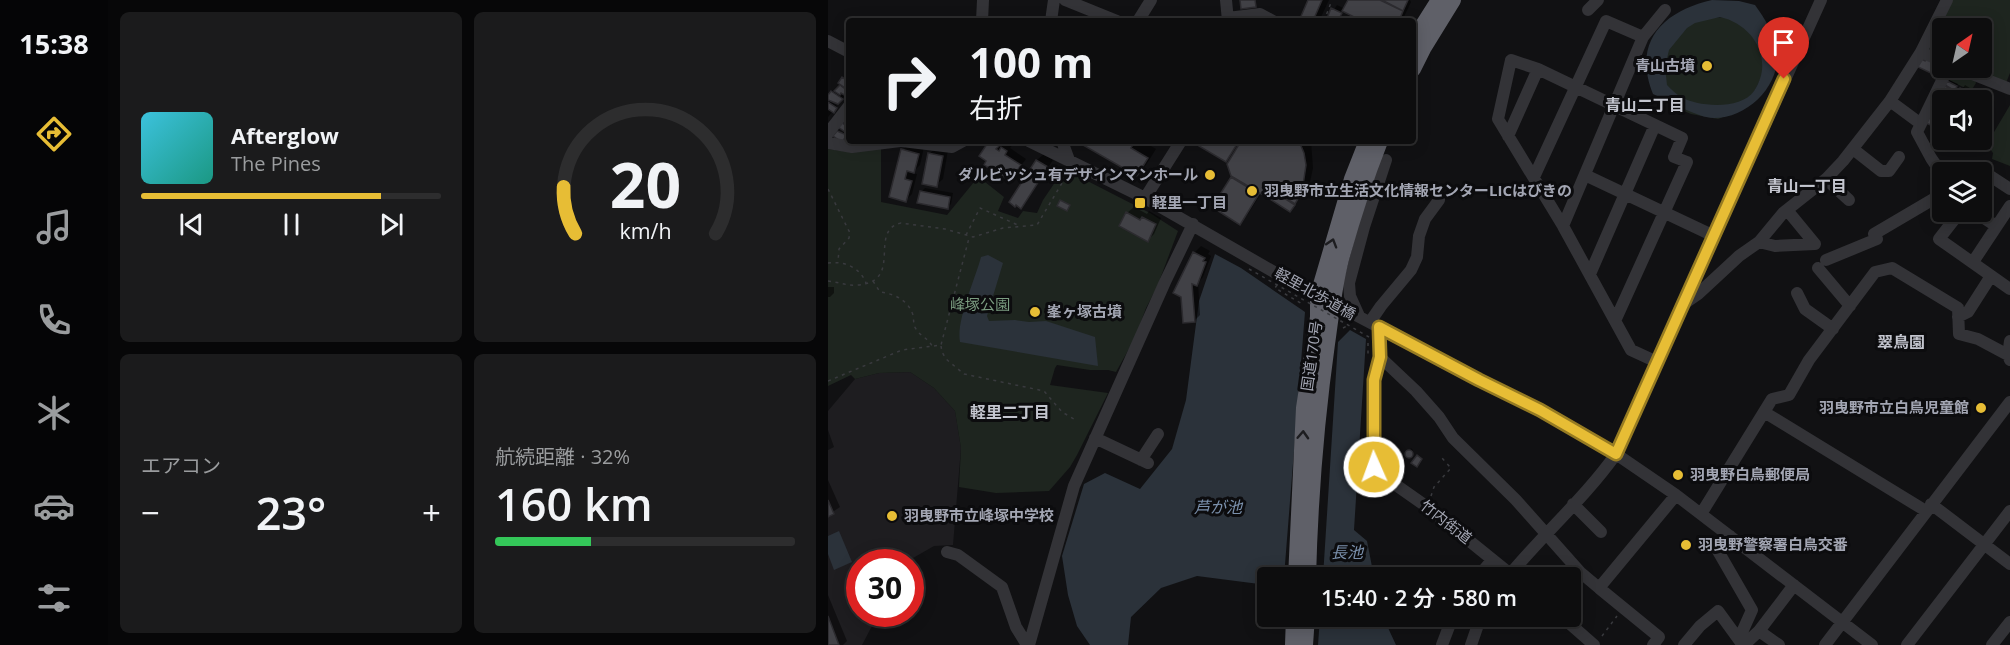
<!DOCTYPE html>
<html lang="ja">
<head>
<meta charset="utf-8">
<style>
	:root { --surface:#0d0d0e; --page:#1b1b1c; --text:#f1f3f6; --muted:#9a9c9e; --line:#2d2d2e; --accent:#e7bd35 }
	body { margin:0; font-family:"Open Sans","Noto Sans JP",sans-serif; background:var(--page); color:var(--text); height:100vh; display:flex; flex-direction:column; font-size:22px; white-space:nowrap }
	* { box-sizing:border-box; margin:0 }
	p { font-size:20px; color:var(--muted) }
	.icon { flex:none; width:33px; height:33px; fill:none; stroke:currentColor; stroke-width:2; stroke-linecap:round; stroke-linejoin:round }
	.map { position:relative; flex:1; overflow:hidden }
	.details { display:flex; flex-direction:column; gap:12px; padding:12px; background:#070708; width:720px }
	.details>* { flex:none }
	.banner { position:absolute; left:18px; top:18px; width:570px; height:126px; border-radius:6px; box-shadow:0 3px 15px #0003,0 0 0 2px var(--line); background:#0d0d0e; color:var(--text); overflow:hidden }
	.needle { width:39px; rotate:34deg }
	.tools { position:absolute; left:1104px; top:18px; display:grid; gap:12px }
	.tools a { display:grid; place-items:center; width:60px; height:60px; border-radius:6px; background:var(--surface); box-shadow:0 3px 15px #0003,0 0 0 2px var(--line); font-size:30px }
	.speed { position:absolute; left:18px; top:549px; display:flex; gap:12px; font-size:30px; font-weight:700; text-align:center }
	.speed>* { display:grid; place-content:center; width:78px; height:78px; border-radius:50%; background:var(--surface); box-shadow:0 3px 15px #0003,0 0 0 2px var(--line); line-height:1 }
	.speed .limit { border:9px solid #d22; background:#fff; color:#111 }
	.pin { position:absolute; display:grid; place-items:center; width:51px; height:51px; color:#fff; margin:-62px -26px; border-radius:50% 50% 50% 0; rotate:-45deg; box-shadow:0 0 6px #0007 }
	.pin .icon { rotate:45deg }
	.me { position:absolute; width:66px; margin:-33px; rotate:358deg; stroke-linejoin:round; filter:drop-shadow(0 0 4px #0008) }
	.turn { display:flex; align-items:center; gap:21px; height:126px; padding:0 24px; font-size:27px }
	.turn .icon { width:78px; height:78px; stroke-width:2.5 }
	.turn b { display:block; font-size:42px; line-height:51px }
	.big { font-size:45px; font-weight:600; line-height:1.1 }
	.details .tile { flex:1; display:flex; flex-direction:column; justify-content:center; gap:9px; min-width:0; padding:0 21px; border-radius:9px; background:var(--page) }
	.details .dial { align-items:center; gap:0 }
	.dial svg { height:156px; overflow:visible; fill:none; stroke:var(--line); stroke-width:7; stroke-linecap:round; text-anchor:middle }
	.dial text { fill:var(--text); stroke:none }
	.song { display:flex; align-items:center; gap:18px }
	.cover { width:72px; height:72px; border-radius:9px; background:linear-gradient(135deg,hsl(190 70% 55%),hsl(170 70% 35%)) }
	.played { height:6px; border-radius:3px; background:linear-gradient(90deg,var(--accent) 80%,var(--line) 80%) }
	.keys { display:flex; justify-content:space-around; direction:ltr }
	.heat { display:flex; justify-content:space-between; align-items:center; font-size:33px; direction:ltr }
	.charge { height:9px; border-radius:4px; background:linear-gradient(90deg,#34c759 32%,var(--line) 0) }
	.details .tiles { flex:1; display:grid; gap:12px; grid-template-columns:repeat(2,1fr) }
	.trip { position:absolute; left:429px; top:567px; width:324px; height:60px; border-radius:6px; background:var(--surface); box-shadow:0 3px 15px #0003,0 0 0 2px var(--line); font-weight:600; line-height:60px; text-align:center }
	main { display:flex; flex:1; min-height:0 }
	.tabs { display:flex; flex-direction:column; width:108px; justify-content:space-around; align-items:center; background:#050506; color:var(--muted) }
	.tabs .icon { width:42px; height:42px }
	.tabs .selected { color:var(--accent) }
	.tabs b { font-size:27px; color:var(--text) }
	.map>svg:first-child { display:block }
</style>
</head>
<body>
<main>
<nav class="tabs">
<b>15:38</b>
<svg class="icon selected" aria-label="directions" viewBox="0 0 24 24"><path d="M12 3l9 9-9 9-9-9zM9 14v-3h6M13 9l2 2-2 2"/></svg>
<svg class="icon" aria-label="music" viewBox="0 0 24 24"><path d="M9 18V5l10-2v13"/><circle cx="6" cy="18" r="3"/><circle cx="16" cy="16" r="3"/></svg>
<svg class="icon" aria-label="phone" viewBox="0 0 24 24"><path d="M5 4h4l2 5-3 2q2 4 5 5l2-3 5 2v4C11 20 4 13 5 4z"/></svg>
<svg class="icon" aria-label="climate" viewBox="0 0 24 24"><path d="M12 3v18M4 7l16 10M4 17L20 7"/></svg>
<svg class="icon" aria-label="car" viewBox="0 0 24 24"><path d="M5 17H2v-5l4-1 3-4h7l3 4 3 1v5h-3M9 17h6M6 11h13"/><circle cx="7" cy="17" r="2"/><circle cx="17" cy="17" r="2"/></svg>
<svg class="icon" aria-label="filters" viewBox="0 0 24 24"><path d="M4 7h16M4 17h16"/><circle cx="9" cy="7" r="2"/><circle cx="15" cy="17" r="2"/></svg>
</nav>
<section class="details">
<div class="tiles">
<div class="tile">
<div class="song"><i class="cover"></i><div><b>Afterglow</b><p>The Pines</p></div></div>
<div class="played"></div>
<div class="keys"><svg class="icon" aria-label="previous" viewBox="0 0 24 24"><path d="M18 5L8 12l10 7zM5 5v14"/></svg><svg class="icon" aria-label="pause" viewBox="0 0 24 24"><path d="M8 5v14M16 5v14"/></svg><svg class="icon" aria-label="next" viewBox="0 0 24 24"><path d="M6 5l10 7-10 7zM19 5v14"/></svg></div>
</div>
<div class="tile dial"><svg viewBox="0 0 100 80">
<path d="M14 69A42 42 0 1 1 86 69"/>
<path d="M14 69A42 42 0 0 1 8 45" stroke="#e7bd35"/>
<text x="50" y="56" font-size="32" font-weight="700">20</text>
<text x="50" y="72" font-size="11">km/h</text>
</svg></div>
<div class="tile"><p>エアコン</p>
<div class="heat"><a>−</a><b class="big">23°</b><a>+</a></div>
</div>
<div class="tile"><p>航続距離 · 32%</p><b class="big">160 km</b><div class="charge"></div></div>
</div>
</section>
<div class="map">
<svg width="1182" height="645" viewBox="0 0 1182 645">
	<rect width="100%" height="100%" fill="#111113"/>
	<path fill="#1e1d20" d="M82,372L106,388L127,411L133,448L125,545L106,546L78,562H32V614H46L45,624L34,645H0V450L6,447L0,430V411L27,379L51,373Z"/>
	<path fill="#1e251f" d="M1122,0H1182V73L1178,83L1138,68H1154V28H1114V57L1100,48Z
		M906,17L937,47V70L927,90L913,110L890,119L863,114L837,103L826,89L828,65L864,18Z
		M1127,71L1147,80L1148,83L1143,91L1119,79L1122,72Z
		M1182,105V166L1164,159L1165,153L1162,149L1163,147L1159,144Z
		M53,147V202L119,215L146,182L152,178L176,197L170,211L190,218L195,211L209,213L215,200L236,169L322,213L350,231L329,287L318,308L307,338L288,372L280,370H262L229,365L227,368L222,385L280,393L249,455L242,467L221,491L168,493L131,487L133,448L127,411L106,388L82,372L51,373L27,379L23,375L0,386V149L21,152Z"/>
	<path fill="#2b323a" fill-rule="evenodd" d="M884,0L911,1L927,5C937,19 946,33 949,51C953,85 920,118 886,118C870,118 841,101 825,94C804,42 835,11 884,0ZM892,17C925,24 947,60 926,91C913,110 870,107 853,97C848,94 843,89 839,85L837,67L841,50L859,28L867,23Z
		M387,254L413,268L477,312L456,577L440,578L439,585L369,576L333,588L303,617L300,645H262L249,626L240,595L234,556L256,484L277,473L312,489L344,449L358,400L371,301Z
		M160,255L175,263L159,316L161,321L187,320L201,322L218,321L267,337L270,366L132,342C128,320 147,280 153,257Z
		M522,330L538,339L526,530L539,541L546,577H495L510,342Z
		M11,531L24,562L6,570L0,554V536Z
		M492,617H555L568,645H490Z"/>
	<path fill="#0007" d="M481,0H501L493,17L489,21H472Z
		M522,0H582L583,2L574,21H537L516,10L511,21H499L509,5L517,9Z
		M21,74L19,88L21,90L14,99H6L3,102L9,106L0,117V100L4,91L15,84L12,83Z
		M1121,80L1130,84L1121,100H1114V121L1109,127L1103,116L1111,108L1110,102Z
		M1137,85L1142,88L1136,100H1127Z
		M20,116L21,131L14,140L7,136L11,131L14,133L17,130L12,126Z
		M162,141H174L173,142L177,145L181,142L185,144L182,148L198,159L182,180L153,156Z
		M251,141H314L328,149L318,165L309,174Z
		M375,141H483L485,168L482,182L466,206L439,195L445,183L434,192L420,214L411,223L404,178L406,176L407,151L398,161Z
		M81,143L96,147L92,165L84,173L89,174L84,194L78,200L75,150Z
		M108,148L120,150L115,179L108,185L101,154Z
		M216,154L225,160L199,200L192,207L183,202L209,160Z
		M97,188L125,193L123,204L119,208L93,192Z
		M306,207L319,214L321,211L333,218L326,234L320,240L299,213Z
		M373,246L382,251L380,254L383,256L375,277L370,283L372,315L366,321L357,322L366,253Z
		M0,287H6V293L2,297H0Z
		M583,448L585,450L579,457L578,456Z
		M0,480L12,507L0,515Z
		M0,595L19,641L15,645H0Z"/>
	<path fill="#414146" stroke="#2c2b2f" stroke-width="1.5" d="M412,0H427L428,7L413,9Z
		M480,0H494L485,21H471Z
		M520,0H552L575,11L571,21H534L514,11Z
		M554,0H580L575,11Z
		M503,8L514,13L510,21H498Z
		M1092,58L1097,61L1098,58L1114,66L1111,77L1088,66Z
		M14,77L21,82L20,90L10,83Z
		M1119,81L1129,86L1127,91L1117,85Z
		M12,85L21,92L18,96L13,93L12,95L6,91Z
		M1117,86L1126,91L1124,94L1115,90Z
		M1132,88L1139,92L1135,100H1125Z
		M3,91L15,99L10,104L0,100V95Z
		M1115,91L1124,96L1122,100L1112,95Z
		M1109,101L1114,104V112L1106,107Z
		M0,102L9,108L6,113L0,109Z
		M1107,110L1114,113L1113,119L1105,115Z
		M1102,115L1113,121L1109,128L1098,123Z
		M1114,121V135L1109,132Z
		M13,122L21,128L20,134L10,127Z
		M9,131L19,135L14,142L5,136Z
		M161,141L171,146L168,149L171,151L173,147L179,151L177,155L193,165L182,181L156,165L158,161L151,156Z
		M248,141H307L303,148L320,158L309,176Z
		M374,141H411L398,162L371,146Z
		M413,141H471L476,153L478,165L474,192L467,204L440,187L435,195L403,176L399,164Z
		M73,149L91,154L86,173L79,171L77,179L84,181L78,202L61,197Z
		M100,153L115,156L109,187L94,184Z
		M208,160L220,167L193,209L188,205L187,207L181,202Z
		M403,177L431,194L412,225L384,207Z
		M442,189L467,205L462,212L437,196Z
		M92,191L122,197L120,209L89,203Z
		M232,200L242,205L239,211L229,206Z
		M298,212L312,220L314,217L328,224L320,242L291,226Z
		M365,252L377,258L375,261L378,262L369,286L364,284L367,322L355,323L353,297L345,293Z
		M577 454a4 4 0 1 1 8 0a4 4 0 1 1-8 0Z
		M562,452H568V467L562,466Z
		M589,455L594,459L589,467L583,463Z
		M0,500L6,514L0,517Z
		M0,616L11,645H0Z"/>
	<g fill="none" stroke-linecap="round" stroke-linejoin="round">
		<path stroke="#393a3e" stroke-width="1.5" stroke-dasharray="3 4.5" stroke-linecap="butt" d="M496,21L504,0
			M0,189L22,233L21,238L11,249L10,262
			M138,235L152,208L192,226
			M0,263C16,261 32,267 38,283
			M0,281C10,282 19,286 29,285C77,282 39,231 73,223L117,229L145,237L175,228L209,225L240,173
			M45,281L52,292C67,294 80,300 85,315C86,320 85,325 88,329C92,336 100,338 104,346
			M449,285L447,288L476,305
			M515,328L521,325
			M540,343V355
			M113,346L114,352L118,359L136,374L216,391L234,412L246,419
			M0,381L74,350L113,345L141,238
			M603,496L606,487L623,468L613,457
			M774,636L789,616"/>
		<path stroke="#333337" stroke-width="12" d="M237,0L289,21
			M398,0L400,21
			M760,10L770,0
			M400,18L432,14L445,21
			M154,21L155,0
			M223,21L226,0
			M310,21L323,0
			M0,41L21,52
			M1093,52L1114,61
			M1129,68L1182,89
			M1062,101L1093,124
			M0,133L21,106
			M680,136L710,69
			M74,141L124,147L135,141
			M201,141L317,198L446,272L651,380L712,410L788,454L848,495L1044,645
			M234,141L241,160
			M0,143L24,147L72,141
			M1025,149L1053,171H1061L1071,157
			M1149,172L1153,170L1182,189
			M1114,174L1103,158L1089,132L1120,68
			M757,175L886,236
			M706,177L778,21L815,37
			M998,179L1021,200
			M317,198L353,141
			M959,210L987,244
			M1132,212L1111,239L1182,289
			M1147,212L1168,226
			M735,226L815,37L837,10
			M931,242L947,246L987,244
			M998,260L1049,239L1046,234L1114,194
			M1145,262L1182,206
			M990,268L1022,306
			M762,274L827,125
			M969,293L977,309L1005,329
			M857,303L870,294L911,256L931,242L955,213L998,179L1015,161L1062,101L1093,52L1119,0
			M531,316L522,296L521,283L536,227L558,160
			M1130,317L1140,312L1163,276
			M787,321L859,162L846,157L854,138L710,69L683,60L670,119L735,226L803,350L829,362
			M542,322L553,306L583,270L589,257L591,236L597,219L611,200
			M551,327L552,357L546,380V467L558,478L602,509L686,577
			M1182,341L1180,355L1182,360
			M552,357L588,391L611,417L625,438L688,500L752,572L771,588
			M936,412L1098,511
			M267,438L320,463
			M313,460L330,434
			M745,504L773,532
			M1103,504L1182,564
			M873,514L944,399L961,395L981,360L1047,272L1064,268L1130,308L1131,334L1150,339L1180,355
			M902,536L890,551L924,610L911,639
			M119,552L130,555L174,587L188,627L199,645
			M649,578L664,560
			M679,578C714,535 756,499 788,454L993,0
			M733,616L766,645
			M931,631L951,645
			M201,645L246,486L337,282L365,224
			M614,645L625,616
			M643,645L653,616
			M825,645L831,637L771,588L848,495
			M856,645L872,626L890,611L914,644
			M916,645L931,631L966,585
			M997,645L1182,402
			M1079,645L1182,511
			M1164,645L1182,622"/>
		<path stroke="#5f6068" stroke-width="16" d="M585,41L611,0
			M585,69L596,47L625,0
			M468,578L476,408L490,317V295L524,179L539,141
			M480,578C482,499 488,422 499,344C503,316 506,286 513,259C524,219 537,179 552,141
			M465,645L466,616
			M477,645L479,616"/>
		<path stroke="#393a3e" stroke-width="1.5" stroke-dasharray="3 4.5" stroke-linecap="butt" d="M421,269L541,337"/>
	</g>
	<defs><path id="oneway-chevron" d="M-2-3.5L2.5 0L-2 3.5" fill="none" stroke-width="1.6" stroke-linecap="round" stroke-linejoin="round" transform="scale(1.5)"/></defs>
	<g stroke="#1d1d20">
		<use href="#oneway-chevron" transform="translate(504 243) rotate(-73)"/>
		<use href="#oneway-chevron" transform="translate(475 435) rotate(-87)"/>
	</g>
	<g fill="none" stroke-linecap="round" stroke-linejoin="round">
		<g stroke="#967b22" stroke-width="15">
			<path id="route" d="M546,467V380L552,357L551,327L651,380L712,410L788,454L956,79"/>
		</g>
		<use href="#route" stroke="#e7bd35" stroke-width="10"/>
	</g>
	<g fill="#e7bd35" stroke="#0c0c0e" stroke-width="2">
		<circle cx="879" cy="66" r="6"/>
		<circle cx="382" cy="175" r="6"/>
		<circle cx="424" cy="191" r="6"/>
		<rect x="306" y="197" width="12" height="12" rx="3"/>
		<circle cx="207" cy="312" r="6"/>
		<circle cx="1153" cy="408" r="6"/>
		<circle cx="850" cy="475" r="6"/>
		<circle cx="64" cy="516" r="6"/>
		<circle cx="858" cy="545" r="6"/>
	</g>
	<g text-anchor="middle" stroke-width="6" stroke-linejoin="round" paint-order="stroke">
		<g font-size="15" font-weight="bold" fill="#a3a6b3" stroke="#0c0c0e" text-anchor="start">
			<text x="867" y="71" text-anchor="end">青山古墳</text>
			<text x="370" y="180" text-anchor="end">ダルビッシュ有デザインマンホール</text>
			<text x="436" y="196">羽曳野市立生活文化情報センターLICはびきの</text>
			<text x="324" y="208">軽里一丁目</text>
			<text x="219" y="317">峯ヶ塚古墳</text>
			<text x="1141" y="413" text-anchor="end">羽曳野市立白鳥児童館</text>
			<text x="862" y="480">羽曳野白鳥郵便局</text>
			<text x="76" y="521">羽曳野市立峰塚中学校</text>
			<text x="870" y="550">羽曳野警察署白鳥交番</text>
		</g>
		<g font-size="15" fill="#a3a6b3" stroke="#0c0c0e">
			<text transform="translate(487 294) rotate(29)" y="5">軽里北歩道橋</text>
			<text transform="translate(484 356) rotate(-82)" y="5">国道170号</text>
			<text transform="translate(618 522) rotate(38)" y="5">竹内街道</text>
		</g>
		<g font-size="15" fill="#7b9d81" stroke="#0c0c0e">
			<text x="152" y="310">峰塚公園</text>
		</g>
		<g font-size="16" font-weight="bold" fill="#c4c6cf" stroke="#0c0c0e">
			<text x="817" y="111">青山二丁目</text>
			<text x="979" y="192">青山一丁目</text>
			<text x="1073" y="348">翠鳥園</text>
			<text x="182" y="418">軽里二丁目</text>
		</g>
		<g font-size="16" font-style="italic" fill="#7b91ad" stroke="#0c0c0e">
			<text x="390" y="513">芦が池</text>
			<text x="519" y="558">長池</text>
		</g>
	</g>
</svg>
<div class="tools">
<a><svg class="needle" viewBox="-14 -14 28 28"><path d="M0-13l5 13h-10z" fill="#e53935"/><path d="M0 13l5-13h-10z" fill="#9a9c9e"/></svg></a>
<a><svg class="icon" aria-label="sound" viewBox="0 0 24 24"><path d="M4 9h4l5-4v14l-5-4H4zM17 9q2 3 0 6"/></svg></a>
<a><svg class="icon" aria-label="layers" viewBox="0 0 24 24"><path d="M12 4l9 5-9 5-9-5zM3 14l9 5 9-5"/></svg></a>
</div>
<div class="speed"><div class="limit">30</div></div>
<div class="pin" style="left:956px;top:79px;background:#d93025"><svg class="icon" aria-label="arrive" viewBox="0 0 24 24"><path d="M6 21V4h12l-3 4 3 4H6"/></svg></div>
<svg class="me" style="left:546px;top:467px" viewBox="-20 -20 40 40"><circle r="17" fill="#e7bd35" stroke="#fff" stroke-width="3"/><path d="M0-11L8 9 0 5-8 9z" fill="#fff"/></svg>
<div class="trip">15:40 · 2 分 · 580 m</div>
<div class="banner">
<div class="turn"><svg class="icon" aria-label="right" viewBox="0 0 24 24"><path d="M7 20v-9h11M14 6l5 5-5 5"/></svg><div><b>100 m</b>右折</div></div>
</div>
</div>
</main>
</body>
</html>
